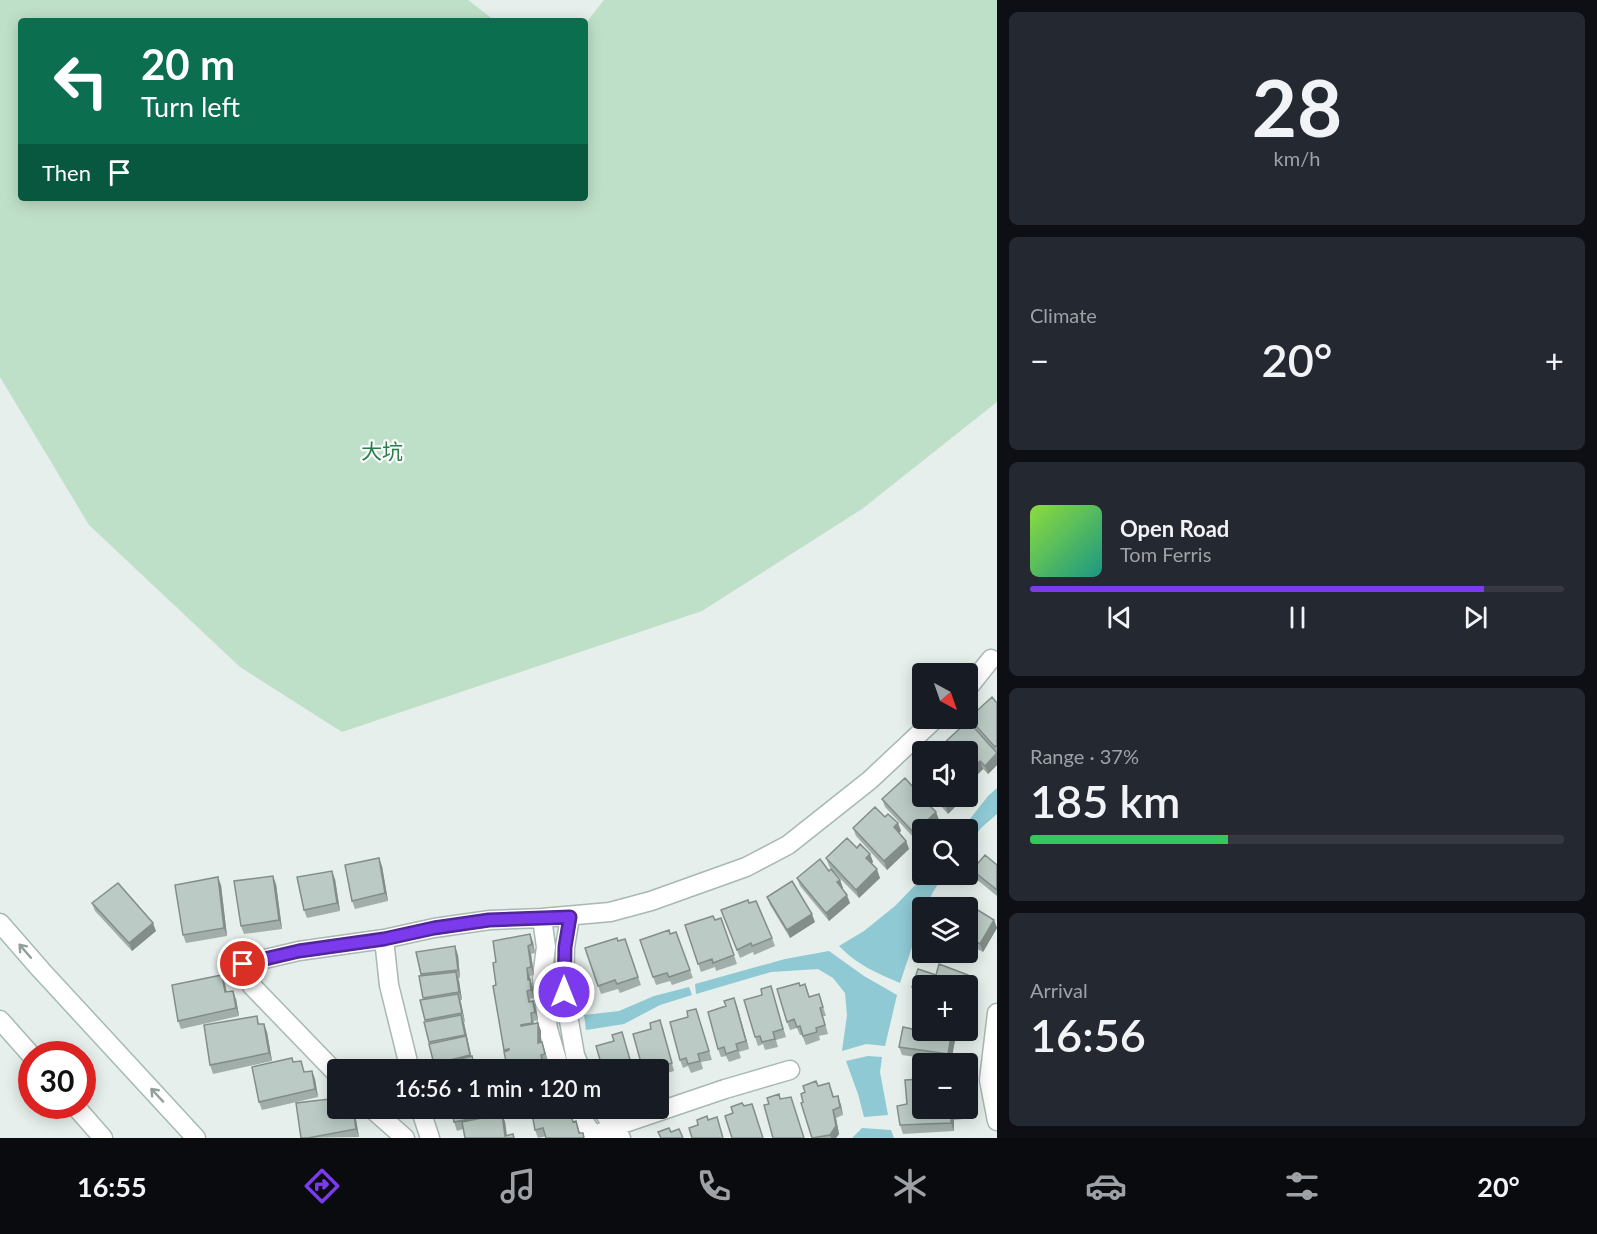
<!DOCTYPE html>
<html lang="en">
<head>
<meta charset="utf-8">
<style>
	:root { --surface:#171b24; --page:#242831; --text:#f1f3f6; --muted:#9ea1a6; --line:#363941; --accent:#7c3aed }
	body { margin:0; font-family:Lato,"Noto Sans SC",sans-serif; background:var(--page); color:var(--text); height:100vh; display:flex; flex-direction:column; font-size:22px; white-space:nowrap }
	* { box-sizing:border-box; margin:0 }
	p { font-size:20px; color:var(--muted) }
	.icon { flex:none; width:33px; height:33px; fill:none; stroke:currentColor; stroke-width:2; stroke-linecap:round; stroke-linejoin:round }
	.map { position:relative; flex:1; overflow:hidden }
	.side { display:flex; flex-direction:column; gap:12px; padding:12px; background:#0d0f14; width:600px }
	.side>* { flex:none }
	.banner { position:absolute; left:18px; top:18px; width:570px; height:183px; border-radius:6px; box-shadow:0 3px 15px #0003; background:#0b6e4f; color:#fff; overflow:hidden }
	.needle { width:39px; rotate:140deg }
	.controls { position:absolute; left:912px; top:663px; display:grid; gap:12px }
	.controls a { display:grid; place-items:center; width:66px; height:66px; border-radius:6px; background:var(--surface); box-shadow:0 3px 15px #0003; font-size:30px }
	.speed { position:absolute; left:18px; top:1041px; display:flex; gap:12px; font-size:30px; font-weight:700; text-align:center }
	.speed>* { display:grid; place-content:center; width:78px; height:78px; border-radius:50%; background:var(--surface); box-shadow:0 3px 15px #0003; line-height:1 }
	.speed .limit { border:9px solid #d22; background:#fff; color:#111 }
	.pin { position:absolute; display:grid; place-items:center; width:51px; height:51px; color:#fff; margin:-26px; border:3px solid #fff; border-radius:50%; box-shadow:0 2px 6px #0007 }
	.me { position:absolute; width:66px; margin:-33px; rotate:0deg; stroke-linejoin:round; filter:drop-shadow(0 0 4px #0008) }
	.turn { display:flex; align-items:center; gap:21px; height:126px; padding:0 24px; font-size:27px }
	.turn .icon { width:78px; height:78px; stroke-width:2.5 }
	.turn b { display:block; font-size:42px; line-height:51px }
	.then { display:flex; align-items:center; height:57px; padding:0 24px; background:#0003; gap:12px; font-size:22px }
	.big { font-size:45px; font-weight:600; line-height:1.1 }
	.side .tile { flex:1; display:flex; flex-direction:column; justify-content:center; gap:9px; min-width:0; padding:0 21px; border-radius:9px; background:var(--page) }
	.side .dial { align-items:center; gap:0 }
	.dial b { font-size:78px; line-height:1 }
	.song { display:flex; align-items:center; gap:18px }
	.cover { width:72px; height:72px; border-radius:9px; background:linear-gradient(135deg,hsl(90 70% 55%),hsl(170 70% 35%)) }
	.played { height:6px; border-radius:3px; background:linear-gradient(90deg,var(--accent) 85%,var(--line) 85%) }
	.keys { display:flex; justify-content:space-around; direction:ltr }
	.heat { display:flex; justify-content:space-between; align-items:center; font-size:33px; direction:ltr }
	.charge { height:9px; border-radius:4px; background:linear-gradient(90deg,#34c759 37%,var(--line) 0) }
	.trip { position:absolute; left:327px; top:1059px; width:342px; height:60px; border-radius:6px; background:var(--surface); box-shadow:0 3px 15px #0003; font-weight:600; line-height:60px; text-align:center }
	.dock { display:flex; height:96px; justify-content:space-around; align-items:center; background:#090b0e; color:var(--muted) }
	.dock .icon { width:42px; height:42px }
	.dock .on { color:var(--accent) }
	.dock b { font-size:27px; color:var(--text) }
	main { display:flex; flex:1; min-height:0 }
	.map>svg:first-child { display:block }
</style>
</head>
<body>
<main>
<div class="map">
<svg width="997" height="1138" viewBox="0 0 997 1138">
	<rect width="100%" height="100%" fill="#e6efeb"/>
	<path fill="#bfe0c8" d="M0,0H468L495,21H21V198H585V24L604,0H997V402L862,509L702,611L342,732L240,667L89,525L0,377Z"/>
	<path fill="#8ec9d4" d="M997,788V814L981,828L968,846V830L962,829L988,796Z
		M926,874L944,875L933,892L926,907L922,908V917L900,983C875,972 859,966 839,946L864,931L895,906Z
		M829,951L864,976L897,995L885,1046L866,1044L842,1051L847,1015L845,993L833,978L818,969L771,972L696,994L695,984L785,959Z
		M689,987L692,995L660,1005L624,1024L586,1030L584,1015L619,1011L654,996Z
		M868,1056L882,1057L880,1072L888,1115L864,1117L858,1094L846,1061Z
		M862,1128L891,1130L894,1138H852Z"/>
	<g fill="none" stroke-linecap="round" stroke-linejoin="round">
		<g stroke="#a8b8b2" stroke-width="21">
			<path id="street" d="M968,688L991,659
				M570,917L565,947L564,992L575,1055L581,1070
				M542,918L610,912L651,901L746,867L788,845L870,780L936,718
				M384,939L389,985L410,1070
				M997,1013L989,1080L997,1121
				M338,1075L252,986L243,964L299,951L384,939L434,928L490,920L542,918L546,947L542,978L548,1029L560,1070
				M371,1108L405,1138
				M420,1108L430,1138
				M575,1108L595,1138
				M601,1108L621,1138
				M594,1136L613,1127L725,1089L790,1070"/>
		</g>
		<g stroke="#a4bbb3" stroke-width="21">
			<path id="secondary" d="M0,923L41,970L196,1138
				M0,1020L32,1056
				M75,1106L103,1138"/>
		</g>
		<use href="#street" stroke="#fff" stroke-width="18"/>
		<use href="#secondary" stroke="#fff" stroke-width="18"/>
	</g>
	<path fill="#a1aea9" d="M997,703V765L988,774L983,769L972,780L968,775V752H946L943,744L972,725L969,718Z
		M922,763V786L916,780L913,772Z
		M914,788L930,803L928,804L936,812L939,820L929,830H922L917,841L885,807L882,799Z
		M932,796H966L948,814Z
		M885,817L898,823L901,831L899,833L906,841L909,849L887,870L856,836L853,828Z
		M857,848L870,854L873,862L871,864L880,878L859,898L832,870L840,880L843,888L842,889L850,903L829,921L800,886L797,878L829,871L831,869L829,866L826,858Z
		M997,865V896L975,878L972,870Z
		M382,866L388,901L355,909L352,901Z
		M335,879L340,911L307,918L304,910Z
		M276,884L282,929L244,934L241,926Z
		M221,885L227,936L186,943L183,935Z
		M767,897L815,922L790,938L770,905Z
		M92,903L156,931L132,951L95,911Z
		M749,903L772,938L775,946L754,955L753,952L740,958L721,910Z
		M968,908L994,920L997,928L983,952L968,944Z
		M721,918L737,964L716,971L715,967L701,972L685,925L715,920Z
		M676,932L693,978L672,985L670,981L656,985L640,940Z
		M625,939L641,985L620,993L618,989L601,994L585,948Z
		M533,942L535,953L531,954L534,975L530,976L534,998L530,999L531,1002L536,1010L538,1020L534,1021V1024L538,1023L541,1031V1043L542,1042L545,1051L548,1062L544,1063L545,1070H508L504,1052L493,986L496,985V962Z
		M416,952L458,955L460,978H458L462,1000H460L465,1022H464L471,1056H472L475,1064L435,1066L429,1044L424,1022H425L420,1000H424L421,976Z
		M968,975L971,983L968,993V986H922V998L915,995L912,987Z
		M225,984L227,992L236,999L239,1016L181,1029L178,1021Z
		M771,986L786,1037L776,1040L778,1047L765,1050L763,1044L758,1046L755,1037L762,995Z
		M800,986L809,997L819,994L826,1016H823L828,1034L819,1036L820,1040L806,1045L802,1035H800L797,1028L790,1030L787,1022Z
		M737,1006L749,1049L739,1052L741,1058L729,1062L726,1056L721,1057L718,1049Z
		M696,1009L712,1060L701,1062L703,1069L691,1073L688,1066L683,1068L680,1060L688,1017Z
		M257,1016L259,1024L267,1032L272,1061L213,1074L210,1065Z
		M663,1028L674,1071L664,1074L666,1081L658,1083V1070Z
		M921,1031L956,1035L951,1062L902,1055L899,1047Z
		M294,1062L305,1072L312,1071L315,1079L318,1097L262,1110L259,1102Z
		M818,1086L832,1091L834,1097L838,1096L841,1105L843,1115L836,1118L839,1134L836,1138H812L803,1102Z
		M338,1108H354L359,1137L301,1138Z
		M496,1108L497,1115L502,1114L505,1122L507,1135L513,1134L514,1138H465L463,1129L457,1131L454,1122Z
		M526,1108H567L568,1113L574,1122L576,1121L579,1129L538,1138L535,1130L532,1116H529Z
		M964,1108V1119L954,1120V1131L903,1134L900,1125Z"/>
	<path fill="#838d89" d="M997,754V765L988,774L985,766Z
		M980,761L983,769L972,780L969,772Z
		M925,796H928L930,803L926,807L923,799Z
		M955,796H966L948,814L945,805Z
		M936,812L939,820L929,830H922V836L917,841L914,833Z
		M898,823L901,831L897,835L894,827Z
		M906,841L909,849L887,870L884,861Z
		M870,854L873,862L869,866L866,858Z
		M379,858L382,866L388,901L385,893Z
		M877,869L880,878L859,898L856,890Z
		M332,871L335,879L340,911L337,903Z
		M273,876L276,884L282,929L279,920Z
		M218,877L221,885L227,936L224,928Z
		M840,880L843,888L840,891L837,882Z
		M847,895L850,903L829,921L826,913Z
		M812,914L815,922L790,938L787,930Z
		M994,920L997,928L983,952L980,944Z
		M153,923L156,931L132,951L129,943Z
		M530,934L533,942L535,953L532,944Z
		M455,946L458,955L460,978L458,970Z
		M528,946L531,954L534,975L531,967Z
		M527,968L533,988L534,998L528,980Z
		M456,972L459,980L462,1000L459,992Z
		M222,975L225,984L228,1000L225,992Z
		M968,975L971,983L968,993V986H964Z
		M233,991L236,999L239,1016L236,1008Z
		M458,994L461,1002L465,1022L462,1013Z
		M734,998L737,1006L749,1049L746,1041Z
		M533,1001L536,1010L538,1020L535,1012Z
		M461,1015L464,1023L473,1064L465,1035Z
		M538,1023L541,1031V1052L538,1043Z
		M264,1024L267,1032L272,1061L269,1053Z
		M952,1030H954L956,1035L951,1062L948,1054Z
		M541,1055L544,1063L545,1070H544L543,1066Z
		M312,1071L315,1079L318,1097L315,1089Z
		M838,1096L841,1105L843,1115L840,1107Z
		M353,1108H354L359,1137L356,1129Z
		M961,1108H964V1119L961,1111Z
		M833,1110L836,1118L839,1134L836,1138H831L830,1135Z
		M951,1112L954,1120V1131L951,1123Z
		M502,1114L505,1122L507,1138H506Z"/>
	<path fill="#bbcac4" stroke="#838d89" stroke-width="1.5" d="M992,697L997,703V745L995,747L969,718Z
		M968,721L997,753L985,766L980,761L969,772L968,770V752H950L943,744Z
		M922,763V781L913,772Z
		M905,778L914,788L918,785L922,790V796H925L923,799L936,812L914,833L882,799Z
		M937,796H955L945,805Z
		M875,807L885,817L888,814L898,823L894,827L906,841L884,861L853,828Z
		M847,838L857,848L860,844L870,854L866,858L877,869L856,890L826,858Z
		M985,855L997,865V890L972,870Z
		M379,858L385,893L352,901L345,865Z
		M820,859L829,871L831,869L840,880L837,882L847,895L826,913L797,878Z
		M332,871L337,903L304,910L297,877Z
		M273,876L279,920L241,926L234,881Z
		M218,877L224,928L183,935L175,885Z
		M792,881L812,914L787,930L767,897Z
		M118,883L153,923L129,943L92,903Z
		M748,900L749,903L756,901L772,938L752,946L751,943L737,950L721,910Z
		M946,904L952,908H945Z
		M968,904L994,920L980,944L968,937V908H966Z
		M713,916L715,920L721,918L734,955L713,963L712,959L698,964L685,925Z
		M669,930L670,934L676,932L690,970L669,977L667,973L653,977L640,940Z
		M530,934L532,944L528,946L531,967L527,968L528,980H530L531,990L527,991L529,1002L533,1001L535,1012L531,1013L532,1023L521,1025V1026L538,1023V1043L542,1042L545,1054L541,1055L543,1066L527,1070H508L504,1052L509,1050V1049L504,1050L493,986L496,985L493,963L496,962L493,941Z
		M617,938L618,941L625,939L638,977L617,984L615,980L598,986L585,948Z
		M455,946L458,970L421,974L416,952Z
		M939,964L968,975L964,986H922V991L912,987L918,969L936,975Z
		M456,972L459,992L423,998L419,976Z
		M222,975L225,992L233,991L236,1008L178,1021L172,985Z
		M799,983L800,986L805,984L809,997L819,994L823,1007L820,1008L825,1025L816,1028L817,1032L803,1036L800,1026L797,1027L794,1019L787,1022L777,989Z
		M771,986L783,1029L773,1032L775,1039L762,1042L760,1036L755,1037L744,1000L762,995L761,989Z
		M458,994L462,1013L425,1020L420,1000Z
		M734,998L746,1041L736,1044L738,1050L726,1054L724,1047L718,1049L708,1012L726,1006L724,1001Z
		M696,1009L709,1051L698,1054L700,1061L688,1064L686,1058L680,1060L670,1022L688,1017L687,1011Z
		M461,1015L465,1035L429,1042L424,1022Z
		M257,1016L258,1024H264L269,1053L210,1065L204,1025Z
		M660,1020L672,1063L661,1066L663,1072L658,1074V1070H643L633,1034L651,1029L650,1023Z
		M922,1023V1030H952L948,1054L899,1047L903,1027L921,1031Z
		M622,1032L633,1070H603L596,1046L614,1041L612,1035Z
		M466,1036L470,1055L434,1064L429,1044Z
		M472,1056L475,1070H435L434,1066Z
		M292,1058L293,1062L301,1061L304,1072L312,1071L315,1089L259,1102L252,1067Z
		M922,1079V1108H961V1111L951,1112V1123L900,1125L897,1106L907,1104L905,1080Z
		M816,1081L818,1086L829,1083L833,1097L838,1096L840,1107L833,1110L836,1126L830,1135L812,1138L801,1103L803,1102L801,1094L805,1092L803,1086Z
		M779,1094L780,1099L791,1097L804,1138H773L764,1105L769,1104L767,1098Z
		M338,1098V1108H353L356,1129L308,1138H301L296,1103Z
		M742,1103L744,1106L752,1104L763,1138H732L725,1116L733,1113L731,1107Z
		M451,1108H494L495,1114L454,1122Z
		M531,1108H565L566,1113L570,1112L573,1122L576,1121L579,1133H583L584,1138H546L543,1128L535,1130Z
		M502,1114L505,1136L513,1134L514,1138H465L462,1122Z
		M707,1116L708,1120L717,1117L723,1138H692L689,1128L698,1125L697,1120Z
		M669,1128L671,1132L679,1129L683,1138H661L658,1132Z"/>
	<defs><path id="oneway-shaft" d="M-6 0H5M1.5-3L5.5 0L1.5 3" fill="none" stroke-width="1.6" stroke-linecap="round" stroke-linejoin="round" transform="scale(1.5)"/></defs>
	<g stroke="#92a09c">
		<use href="#oneway-shaft" transform="translate(25 951) rotate(-131)"/>
		<use href="#oneway-shaft" transform="translate(157 1095) rotate(-133)"/>
	</g>
	<g fill="none" stroke-linecap="round" stroke-linejoin="round">
		<g stroke="#51269a" stroke-width="15">
			<path id="route" d="M243,964L299,951L384,939L434,928L489,920L570,917L565,947L564,992"/>
		</g>
		<use href="#route" stroke="#7c3aed" stroke-width="10"/>
	</g>
	<g text-anchor="middle" stroke-width="4.5" stroke-linejoin="round" paint-order="stroke">
		<g font-size="21" fill="#2d7a4b" stroke="#f7fbf9">
			<text x="382" y="459">大坑</text>
		</g>
	</g>
</svg>
<div class="controls">
<a><svg class="needle" viewBox="-14 -14 28 28"><path d="M0-13l5 13h-10z" fill="#e53935"/><path d="M0 13l5-13h-10z" fill="#9ea1a6"/></svg></a>
<a><svg class="icon" aria-label="sound" viewBox="0 0 24 24"><path d="M4 9h4l5-4v14l-5-4H4zM17 9q2 3 0 6"/></svg></a>
<a><svg class="icon" aria-label="search" viewBox="0 0 24 24"><circle cx="10" cy="10" r="6"/><path d="M15 15l6 6"/></svg></a>
<a><svg class="icon" aria-label="layers" viewBox="0 0 24 24"><path d="M12 4l9 5-9 5-9-5zM3 14l9 5 9-5"/></svg></a>
<a>+</a>
<a>−</a>
</div>
<div class="speed"><div class="limit">30</div></div>
<div class="pin" style="left:243px;top:964px;background:#d93025"><svg class="icon" aria-label="arrive" viewBox="0 0 24 24"><path d="M6 21V4h12l-3 4 3 4H6"/></svg></div>
<svg class="me" style="left:564px;top:992px" viewBox="-20 -20 40 40"><circle r="17" fill="#7c3aed" stroke="#fff" stroke-width="3"/><path d="M0-11L8 9 0 5-8 9z" fill="#fff"/></svg>
<div class="trip">16:56 · 1 min · 120 m</div>
<div class="banner">
<div class="turn"><svg class="icon" aria-label="left" viewBox="0 0 24 24"><path d="M17 20v-9H6M10 6l-5 5 5 5"/></svg><div><b>20 m</b>Turn left</div></div>
<div class="then">Then<svg class="icon" aria-label="arrive" viewBox="0 0 24 24"><path d="M6 21V4h12l-3 4 3 4H6"/></svg></div>
</div>
</div>
<section class="side">
<div class="tile dial"><b>28</b><p>km/h</p></div>
<div class="tile"><p>Climate</p>
<div class="heat"><a>−</a><b class="big">20°</b><a>+</a></div>
</div>
<div class="tile">
<div class="song"><i class="cover"></i><div><b>Open Road</b><p>Tom Ferris</p></div></div>
<div class="played"></div>
<div class="keys"><svg class="icon" aria-label="previous" viewBox="0 0 24 24"><path d="M18 5L8 12l10 7zM5 5v14"/></svg><svg class="icon" aria-label="pause" viewBox="0 0 24 24"><path d="M8 5v14M16 5v14"/></svg><svg class="icon" aria-label="next" viewBox="0 0 24 24"><path d="M6 5l10 7-10 7zM19 5v14"/></svg></div>
</div>
<div class="tile"><p>Range · 37%</p><b class="big">185 km</b><div class="charge"></div></div>
<div class="tile"><p>Arrival</p><b class="big">16:56</b></div>
</section>
</main>
<nav class="dock">
<b>16:55</b>
<svg class="icon on" aria-label="directions" viewBox="0 0 24 24"><path d="M12 3l9 9-9 9-9-9zM9 14v-3h6M13 9l2 2-2 2"/></svg>
<svg class="icon" aria-label="music" viewBox="0 0 24 24"><path d="M9 18V5l10-2v13"/><circle cx="6" cy="18" r="3"/><circle cx="16" cy="16" r="3"/></svg>
<svg class="icon" aria-label="phone" viewBox="0 0 24 24"><path d="M5 4h4l2 5-3 2q2 4 5 5l2-3 5 2v4C11 20 4 13 5 4z"/></svg>
<svg class="icon" aria-label="climate" viewBox="0 0 24 24"><path d="M12 3v18M4 7l16 10M4 17L20 7"/></svg>
<svg class="icon" aria-label="car" viewBox="0 0 24 24"><path d="M5 17H2v-5l4-1 3-4h7l3 4 3 1v5h-3M9 17h6M6 11h13"/><circle cx="7" cy="17" r="2"/><circle cx="17" cy="17" r="2"/></svg>
<svg class="icon" aria-label="filters" viewBox="0 0 24 24"><path d="M4 7h16M4 17h16"/><circle cx="9" cy="7" r="2"/><circle cx="15" cy="17" r="2"/></svg>
<b>20°</b>
</nav>
</body>
</html>
